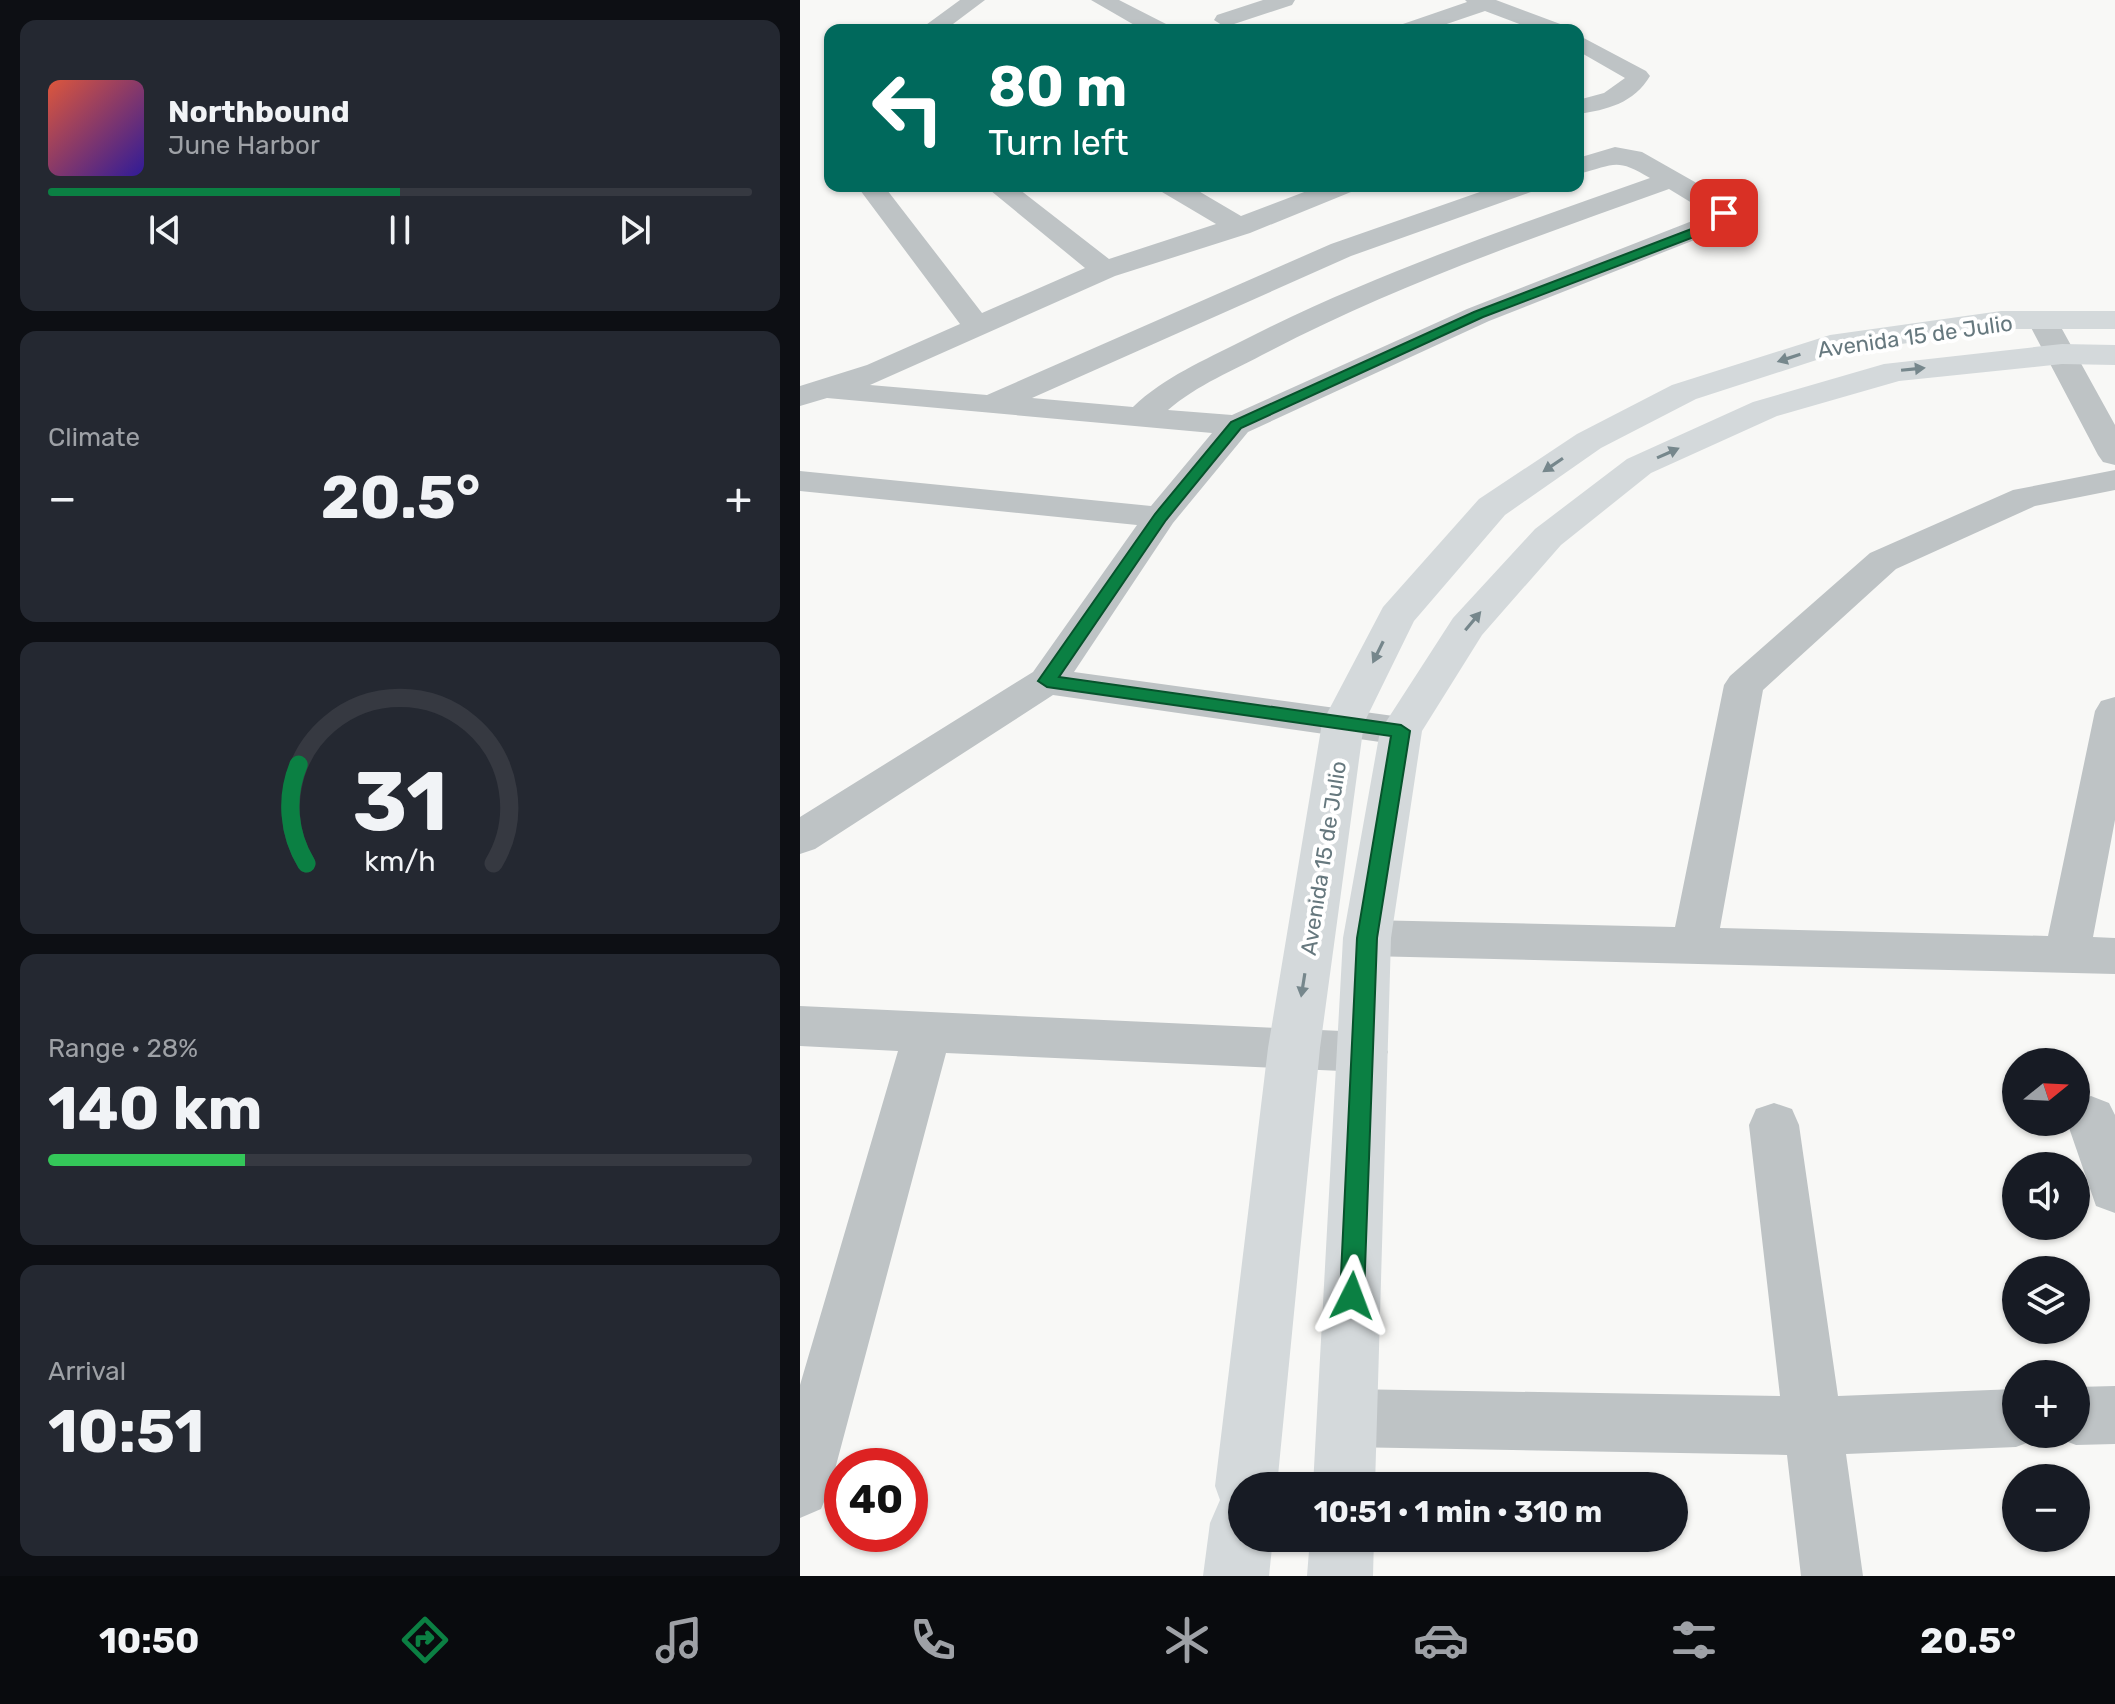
<!DOCTYPE html>
<html lang="en">
<head>
<meta charset="utf-8">
<style>
	:root { --surface:#171b24; --page:#242831; --text:#f1f3f6; --muted:#9ea1a6; --line:#363941; --accent:#0b8043 }
	body { margin:0; font-family:Rubik,sans-serif; background:var(--page); color:var(--text); height:100vh; display:flex; flex-direction:column; font-size:30px; white-space:nowrap }
	* { box-sizing:border-box; margin:0 }
	p { font-size:26px; color:var(--muted) }
	.icon { flex:none; width:44px; height:44px; fill:none; stroke:currentColor; stroke-width:2; stroke-linecap:round; stroke-linejoin:round }
	.map { position:relative; flex:1; overflow:hidden }
	.panel { display:flex; flex-direction:column; gap:20px; padding:20px; background:#0d0f14; width:800px }
	.panel>* { flex:none }
	.top-card { position:absolute; left:24px; top:24px; width:760px; height:168px; border-radius:16px; box-shadow:0 2px 6px #0004; background:#00695c; color:#fff; overflow:hidden }
	.needle { width:52px; rotate:72deg }
	.tools { position:absolute; left:1202px; top:1048px; display:grid; gap:16px }
	.tools a { display:grid; place-items:center; width:88px; height:88px; border-radius:50%; background:var(--surface); box-shadow:0 2px 6px #0004; font-size:40px }
	.speed { position:absolute; left:24px; top:1448px; display:flex; gap:16px; font-size:40px; font-weight:700; text-align:center }
	.speed>* { display:grid; place-content:center; width:104px; height:104px; border-radius:50%; background:var(--surface); box-shadow:0 2px 6px #0004; line-height:1 }
	.speed .limit { border:12px solid #d22; background:#fff; color:#111 }
	.pin { position:absolute; display:grid; place-items:center; width:68px; height:68px; color:#fff; margin:-34px; border-radius:16px; box-shadow:0 4px 12px #0006 }
	.me { position:absolute; width:88px; margin:-44px; rotate:3deg; stroke-linejoin:round; filter:drop-shadow(0 0 6px #0008) }
	.turn { display:flex; align-items:center; gap:28px; height:168px; padding:0 32px; font-size:36px }
	.turn .icon { width:104px; height:104px; stroke-width:2.5 }
	.turn b { display:block; font-size:56px; line-height:68px }
	.big { font-size:60px; font-weight:700; line-height:1.1 }
	.panel .card { flex:1; display:flex; flex-direction:column; justify-content:center; gap:12px; min-width:0; padding:0 28px; border-radius:16px; background:var(--page) }
	.panel .dial { align-items:center; gap:0 }
	.dial svg { height:208px; overflow:visible; fill:none; stroke:var(--line); stroke-width:7; stroke-linecap:round; text-anchor:middle }
	.dial text { fill:var(--text); stroke:none }
	.song { display:flex; align-items:center; gap:24px }
	.cover { width:96px; height:96px; border-radius:12px; background:linear-gradient(135deg,hsl(10 70% 55%),hsl(250 70% 35%)) }
	.played { height:8px; border-radius:4px; background:linear-gradient(90deg,var(--accent) 50%,var(--line) 50%) }
	.keys { display:flex; justify-content:space-around; direction:ltr }
	.heat { display:flex; justify-content:space-between; align-items:center; font-size:44px; direction:ltr }
	.charge { height:12px; border-radius:6px; background:linear-gradient(90deg,#34c759 28%,var(--line) 0) }
	.trip { position:absolute; left:428px; top:1472px; width:460px; height:80px; border-radius:40px; background:var(--surface); box-shadow:0 2px 6px #0004; font-weight:700; line-height:80px; text-align:center }
	.dock { display:flex; height:128px; justify-content:space-around; align-items:center; background:#090b0e; color:var(--muted) }
	.dock .icon { width:56px; height:56px }
	.dock .selected { color:var(--accent) }
	.dock b { font-size:36px; color:var(--text) }
	main { display:flex; flex:1; min-height:0 }
	.map>svg:first-child { display:block }
</style>
</head>
<body>
<main>
<section class="panel">
<div class="card">
<div class="song"><i class="cover"></i><div><b>Northbound</b><p>June Harbor</p></div></div>
<div class="played"></div>
<div class="keys"><svg class="icon" aria-label="previous" viewBox="0 0 24 24"><path d="M18 5L8 12l10 7zM5 5v14"/></svg><svg class="icon" aria-label="pause" viewBox="0 0 24 24"><path d="M8 5v14M16 5v14"/></svg><svg class="icon" aria-label="next" viewBox="0 0 24 24"><path d="M6 5l10 7-10 7zM19 5v14"/></svg></div>
</div>
<div class="card"><p>Climate</p>
<div class="heat"><a>−</a><b class="big">20.5°</b><a>+</a></div>
</div>
<div class="card dial"><svg viewBox="0 0 100 80">
<path d="M14 69A42 42 0 1 1 86 69"/>
<path d="M14 69A42 42 0 0 1 11 31" stroke="#0b8043"/>
<text x="50" y="56" font-size="32" font-weight="700">31</text>
<text x="50" y="72" font-size="11">km/h</text>
</svg></div>
<div class="card"><p>Range · 28%</p><b class="big">140 km</b><div class="charge"></div></div>
<div class="card"><p>Arrival</p><b class="big">10:51</b></div>
</section>
<div class="map">
<svg width="1315" height="1576" viewBox="0 0 1315 1576">
	<rect width="100%" height="100%" fill="#f8f8f6"/>
	<g fill="none" stroke-linecap="round" stroke-linejoin="round">
		<path fill="#bec3c5" fill-rule="evenodd" d="M160,0H185L145,30H119Z
			M291,0H319L368,25L371,30H343Z
			M463,0H495L492,5L425,27L414,20L417,15Z
			M665,0H696L763,25L766,30H735L685,11L629,30H597L600,25L667,2Z
			M778,35L846,71L850,76C834,103 807,110 778,114V100L804,93L825,78L778,51Z
			M815,147L842,152L923,198L934,207L939,218L935,224L689,321L448,432L373,523L274,672L601,717L615,721L621,731L615,741L601,745L253,695L15,849L0,854V817L233,672L337,525L0,491V471L351,506L412,433L27,398L0,406V386L67,365L160,324L57,186H84L182,313L285,268L185,186H215L309,259L416,224L362,192L358,186H390L441,216L520,186H555L551,192L450,233L315,276L70,385L187,395L531,244L697,186H735L731,192L551,256L232,398L333,407C364,377 405,360 442,341C573,274 712,227 850,178C815,157 815,165 778,174V158ZM869,189L910,214L667,309L432,415L368,410C397,385 434,370 468,352C596,285 733,238 869,189Z
			M1242,311L1253,314L1257,320L1315,425V465L1303,462L1298,455L1227,320L1231,314Z
			M1315,470V490L1235,506L1096,569L963,690L920,928L1248,936L1295,711L1301,701L1315,697V820L1293,937L1315,938V974L567,956L551,951L544,938L551,925L567,920L875,927L924,685L930,676L1070,553L1213,490Z
			M0,1006L564,1032L581,1038L588,1052L581,1066L564,1072L146,1053L30,1488L21,1509L0,1518V1385L98,1051L0,1046Z
			M1291,1096L1309,1103L1315,1115V1213L1296,1206L1267,1122H1276V1101Z
			M974,1103L992,1109L999,1125L1038,1396L1216,1389V1434H1239L1237,1439L1216,1447L1046,1454L1063,1576H1001L987,1455L546,1447L525,1439L517,1418L525,1397L546,1389L980,1396L949,1125L956,1109Z
			M1315,1386V1444L1276,1445L1255,1437L1254,1434H1276V1387Z"/>
		<path fill="#d4d9db" fill-rule="evenodd" d="M1201,311H1315V329H1201L1035,354L896,399L801,448L705,515L614,621L564,723L520,1048L477,1486H442V1538H473L469,1576H403L410,1523L420,1500L415,1486L468,1048L522,723L583,607L679,499L777,434L872,385L1030,335Z
			M1262,344L1315,345V365L1262,364L1099,381L977,416L851,473L761,545L682,635L622,731L591,938L575,1486H513L543,938L580,731L653,618L735,529L827,459L953,402L1084,364Z
			M510,1538H574L573,1576H507Z"/>
	</g>
	<defs><path id="oneway-solid" d="M-6-.8H1V-3.2L6.5 0L1 3.2V.8H-6Z" transform="scale(2)"/></defs>
	<g fill="#76878c">
		<use href="#oneway-solid" transform="translate(989 358) rotate(162)"/>
		<use href="#oneway-solid" transform="translate(1113 369) rotate(-6)"/>
		<use href="#oneway-solid" transform="translate(868 453) rotate(-24)"/>
		<use href="#oneway-solid" transform="translate(753 465) rotate(146)"/>
		<use href="#oneway-solid" transform="translate(673 621) rotate(-50)"/>
		<use href="#oneway-solid" transform="translate(578 652) rotate(116)"/>
		<use href="#oneway-solid" transform="translate(503 985) rotate(99)"/>
	</g>
	<path fill="#0b8043" stroke="#07532c" stroke-width="2" d="M924,209L928,210L931,218L923,226L683,317L441,428L366,520L259,677L601,725L610,731L577,938L564,1296L561,1304L552,1307L544,1304L540,1296L557,938L591,736L247,687L238,681L355,514L431,422L674,312L915,220L919,217L920,210Z"/>
	<g text-anchor="middle" stroke-width="8" stroke-linejoin="round" paint-order="stroke">
		<g font-size="22" fill="#66787e" stroke="#fff">
			<text transform="translate(1115 336) rotate(-8)" y="8">Avenida 15 de Julio</text>
			<text transform="translate(523 858) rotate(-81)" y="8">Avenida 15 de Julio</text>
		</g>
	</g>
</svg>
<div class="tools">
<a><svg class="needle" viewBox="-14 -14 28 28"><path d="M0-13l5 13h-10z" fill="#e53935"/><path d="M0 13l5-13h-10z" fill="#9ea1a6"/></svg></a>
<a><svg class="icon" aria-label="sound" viewBox="0 0 24 24"><path d="M4 9h4l5-4v14l-5-4H4zM17 9q2 3 0 6"/></svg></a>
<a><svg class="icon" aria-label="layers" viewBox="0 0 24 24"><path d="M12 4l9 5-9 5-9-5zM3 14l9 5 9-5"/></svg></a>
<a>+</a>
<a>−</a>
</div>
<div class="speed"><div class="limit">40</div></div>
<div class="pin" style="left:924px;top:213px;background:#d93025"><svg class="icon" aria-label="arrive" viewBox="0 0 24 24"><path d="M6 21V4h12l-3 4 3 4H6"/></svg></div>
<svg class="me" style="left:552px;top:1296px" viewBox="-20 -20 40 40"><path d="M0-17L14 15 0 8-14 15z" fill="#0b8043" stroke="#fff" stroke-width="4"/></svg>
<div class="trip">10:51 · 1 min · 310 m</div>
<div class="top-card">
<div class="turn"><svg class="icon" aria-label="left" viewBox="0 0 24 24"><path d="M17 20v-9H6M10 6l-5 5 5 5"/></svg><div><b>80 m</b>Turn left</div></div>
</div>
</div>
</main>
<nav class="dock">
<b>10:50</b>
<svg class="icon selected" aria-label="directions" viewBox="0 0 24 24"><path d="M12 3l9 9-9 9-9-9zM9 14v-3h6M13 9l2 2-2 2"/></svg>
<svg class="icon" aria-label="music" viewBox="0 0 24 24"><path d="M9 18V5l10-2v13"/><circle cx="6" cy="18" r="3"/><circle cx="16" cy="16" r="3"/></svg>
<svg class="icon" aria-label="phone" viewBox="0 0 24 24"><path d="M5 4h4l2 5-3 2q2 4 5 5l2-3 5 2v4C11 20 4 13 5 4z"/></svg>
<svg class="icon" aria-label="climate" viewBox="0 0 24 24"><path d="M12 3v18M4 7l16 10M4 17L20 7"/></svg>
<svg class="icon" aria-label="car" viewBox="0 0 24 24"><path d="M5 17H2v-5l4-1 3-4h7l3 4 3 1v5h-3M9 17h6M6 11h13"/><circle cx="7" cy="17" r="2"/><circle cx="17" cy="17" r="2"/></svg>
<svg class="icon" aria-label="filters" viewBox="0 0 24 24"><path d="M4 7h16M4 17h16"/><circle cx="9" cy="7" r="2"/><circle cx="15" cy="17" r="2"/></svg>
<b>20.5°</b>
</nav>
</body>
</html>
